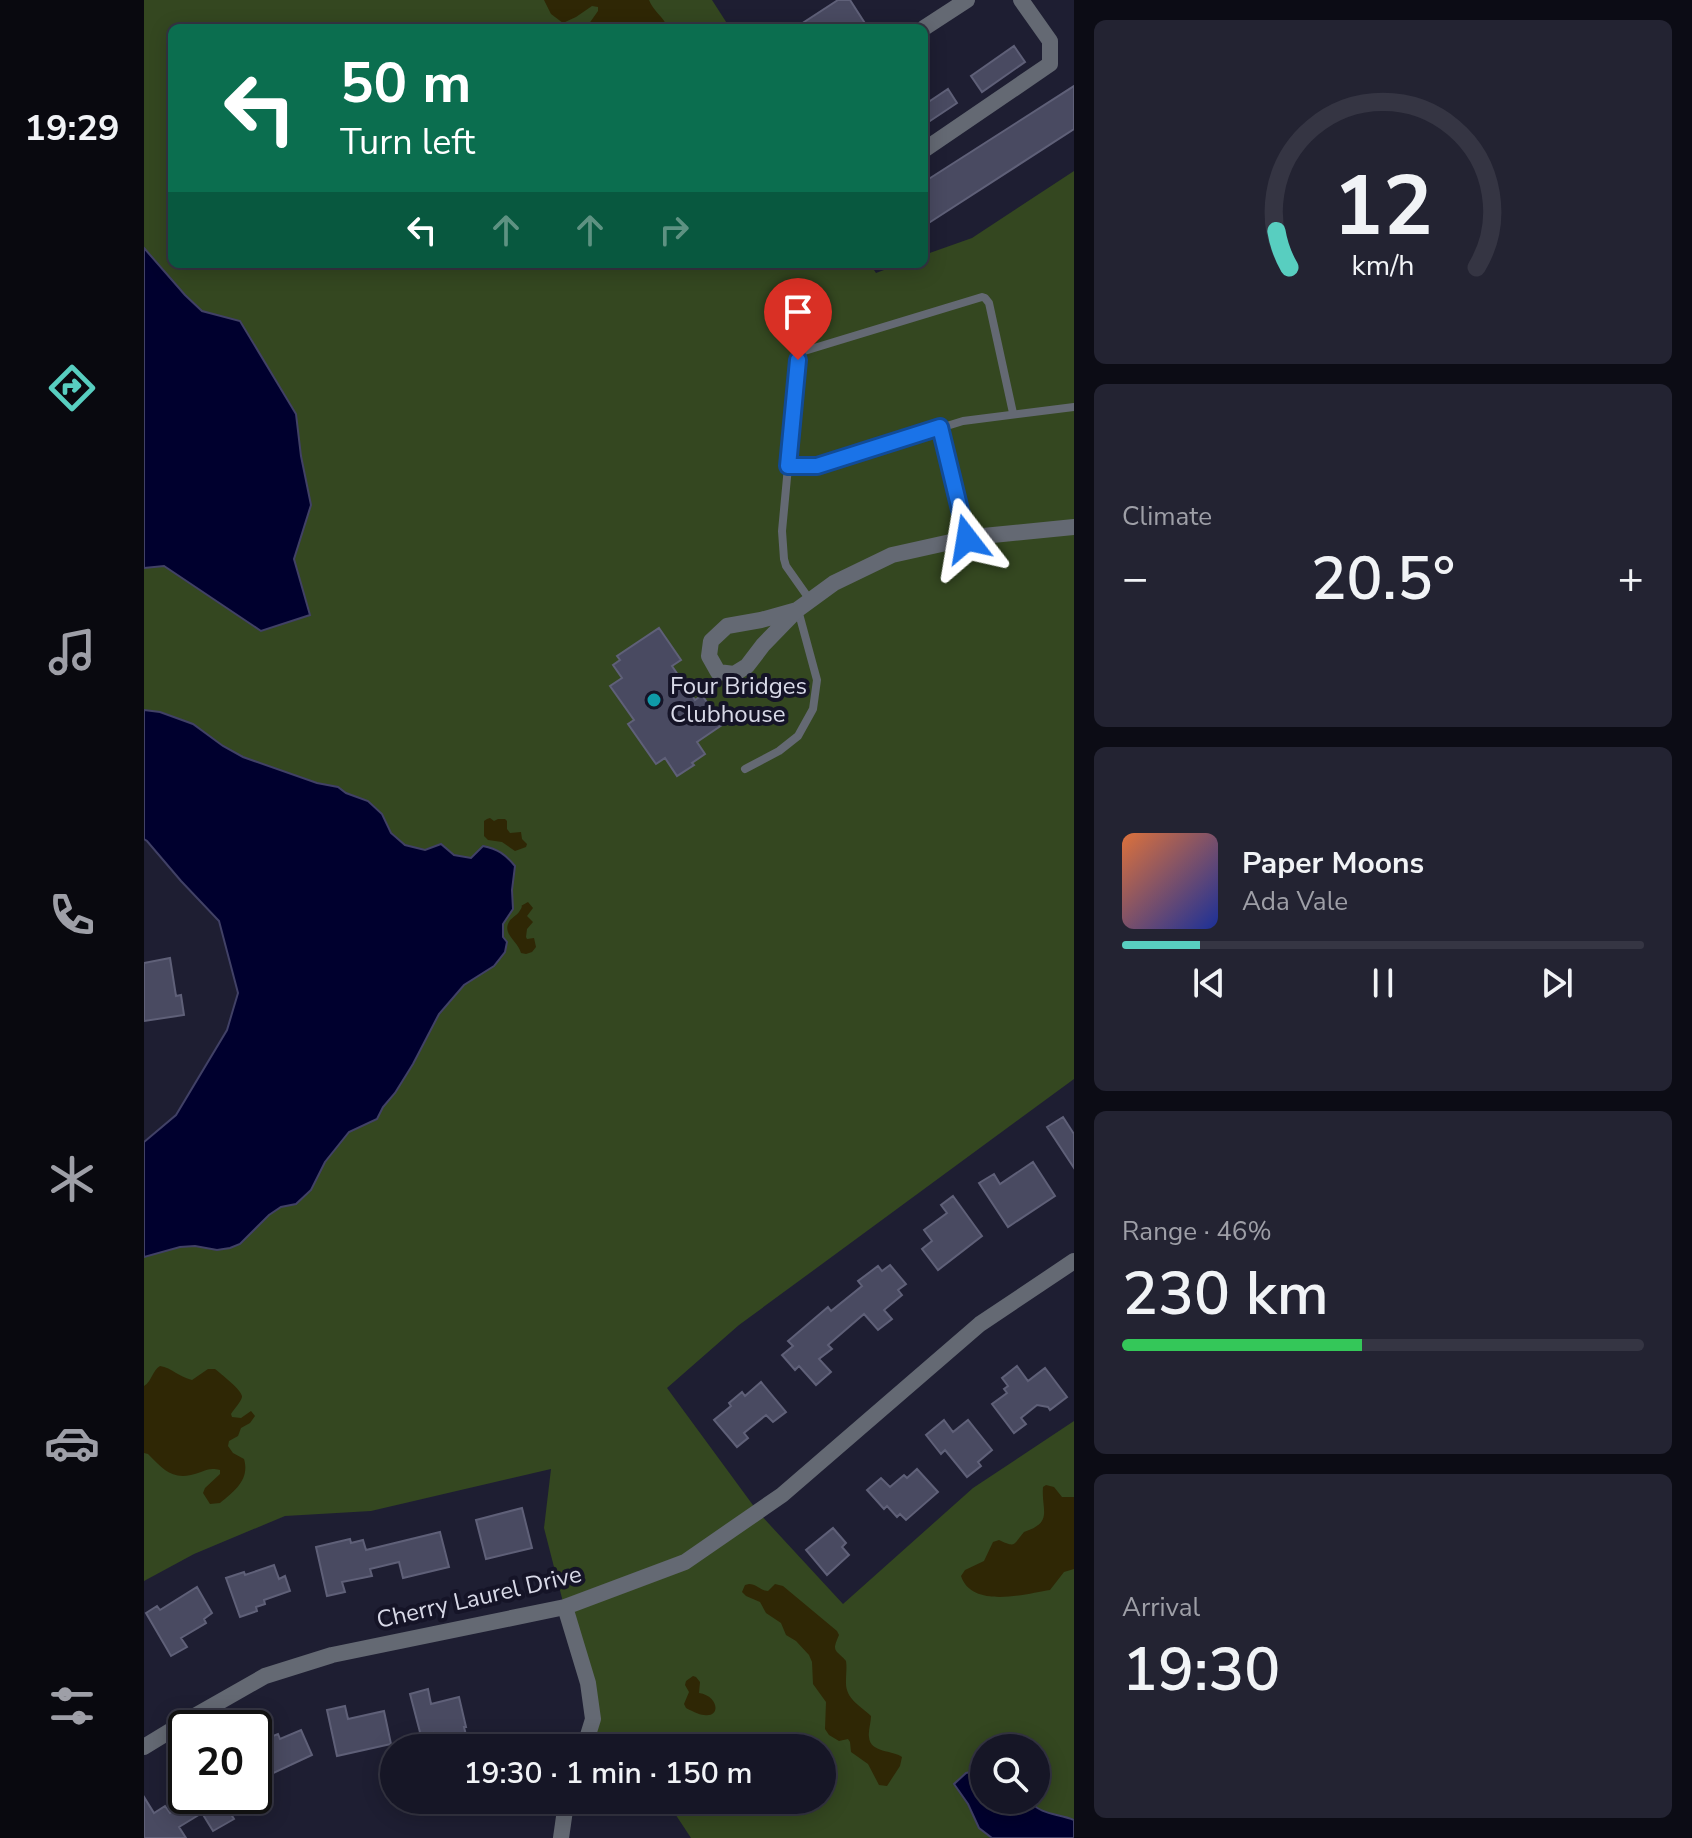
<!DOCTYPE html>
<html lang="en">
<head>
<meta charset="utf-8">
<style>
	:root { --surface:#161626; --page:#232332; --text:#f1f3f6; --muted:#9e9fa7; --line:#353543; --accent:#58cec0 }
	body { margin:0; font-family:"Nunito Sans",sans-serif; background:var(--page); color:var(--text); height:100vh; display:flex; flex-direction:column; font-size:30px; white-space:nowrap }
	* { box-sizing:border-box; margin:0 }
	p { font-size:26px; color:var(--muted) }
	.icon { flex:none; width:44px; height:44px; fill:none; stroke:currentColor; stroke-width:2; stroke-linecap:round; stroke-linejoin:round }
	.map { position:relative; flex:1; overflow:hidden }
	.details { display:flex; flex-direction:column; gap:20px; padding:20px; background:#0c0c15; width:618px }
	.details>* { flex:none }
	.banner { position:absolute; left:24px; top:24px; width:760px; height:244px; border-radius:12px; box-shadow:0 4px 20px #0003,0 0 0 2px var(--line); background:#0b6e4f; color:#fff; overflow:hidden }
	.controls { position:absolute; left:826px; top:1734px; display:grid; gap:16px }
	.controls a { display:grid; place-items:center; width:80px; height:80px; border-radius:50%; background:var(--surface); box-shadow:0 4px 20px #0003,0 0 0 2px var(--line); font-size:40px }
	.speed { position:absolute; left:24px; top:1710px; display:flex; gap:16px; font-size:40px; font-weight:700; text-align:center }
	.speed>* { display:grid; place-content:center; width:104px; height:104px; border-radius:50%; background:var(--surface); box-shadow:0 4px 20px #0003,0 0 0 2px var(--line); line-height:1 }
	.speed .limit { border:4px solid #111; border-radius:12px; background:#fff; color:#111 }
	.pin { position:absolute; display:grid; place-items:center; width:68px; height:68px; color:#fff; margin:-82px -34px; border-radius:50% 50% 50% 0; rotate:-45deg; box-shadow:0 0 8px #0007 }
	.pin .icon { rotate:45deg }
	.me { position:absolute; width:88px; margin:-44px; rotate:346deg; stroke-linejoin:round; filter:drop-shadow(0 0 6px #0008) }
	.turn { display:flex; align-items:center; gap:28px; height:168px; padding:0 40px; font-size:36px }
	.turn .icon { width:104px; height:104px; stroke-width:2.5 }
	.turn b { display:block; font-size:56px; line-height:68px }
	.lanes { display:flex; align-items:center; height:76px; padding:0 40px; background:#0003; justify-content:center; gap:40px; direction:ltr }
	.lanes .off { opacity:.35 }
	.big { font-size:60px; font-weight:600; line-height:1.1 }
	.details .tile { flex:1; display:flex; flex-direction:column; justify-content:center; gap:12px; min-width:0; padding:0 28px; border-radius:12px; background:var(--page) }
	.details .dial { align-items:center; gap:0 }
	.dial svg { height:208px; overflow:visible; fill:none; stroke:var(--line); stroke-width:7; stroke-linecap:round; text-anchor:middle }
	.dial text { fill:var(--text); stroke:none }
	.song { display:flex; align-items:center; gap:24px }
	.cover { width:96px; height:96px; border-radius:12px; background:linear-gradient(135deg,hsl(20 70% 55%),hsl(230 70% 35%)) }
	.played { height:8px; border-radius:4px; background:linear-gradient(90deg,var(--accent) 15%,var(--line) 15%) }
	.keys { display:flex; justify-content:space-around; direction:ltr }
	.heat { display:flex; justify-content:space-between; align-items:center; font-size:44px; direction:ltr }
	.charge { height:12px; border-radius:6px; background:linear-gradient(90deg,#34c759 46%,var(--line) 0) }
	.trip { position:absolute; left:236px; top:1734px; width:456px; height:80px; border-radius:40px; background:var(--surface); box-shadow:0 4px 20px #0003,0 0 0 2px var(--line); font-weight:600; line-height:80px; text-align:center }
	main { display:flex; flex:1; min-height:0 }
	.tabs { display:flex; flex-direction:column; width:144px; justify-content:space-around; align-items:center; background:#09090f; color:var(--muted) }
	.tabs .icon { width:56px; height:56px }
	.tabs .selected { color:var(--accent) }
	.tabs b { font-size:36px; color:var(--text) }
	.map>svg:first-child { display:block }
</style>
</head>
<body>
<main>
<nav class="tabs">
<b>19:29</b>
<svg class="icon selected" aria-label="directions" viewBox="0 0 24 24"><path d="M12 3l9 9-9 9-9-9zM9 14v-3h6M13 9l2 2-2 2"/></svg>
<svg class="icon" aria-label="music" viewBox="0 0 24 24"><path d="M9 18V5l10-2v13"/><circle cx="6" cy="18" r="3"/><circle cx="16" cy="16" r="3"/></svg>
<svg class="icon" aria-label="phone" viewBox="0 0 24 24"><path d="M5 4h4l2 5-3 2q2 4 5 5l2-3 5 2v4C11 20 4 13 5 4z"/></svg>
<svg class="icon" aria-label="climate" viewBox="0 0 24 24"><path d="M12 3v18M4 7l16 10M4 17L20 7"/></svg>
<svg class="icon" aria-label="car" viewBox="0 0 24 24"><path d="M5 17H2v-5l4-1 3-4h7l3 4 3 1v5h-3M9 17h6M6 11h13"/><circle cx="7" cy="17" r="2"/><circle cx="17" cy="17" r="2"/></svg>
<svg class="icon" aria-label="filters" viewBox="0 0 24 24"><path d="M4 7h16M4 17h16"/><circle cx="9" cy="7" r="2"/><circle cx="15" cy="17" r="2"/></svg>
</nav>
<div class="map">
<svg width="930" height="1838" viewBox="0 0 930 1838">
	<rect width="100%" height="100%" fill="#1e1e32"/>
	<path fill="#344720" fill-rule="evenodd" d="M0,0H568L586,28H28V264H726L732,273L756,264H780V255L828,238L930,171V1079L595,1325L523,1388L614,1512L699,1604L829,1488L930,1421V1838H547L522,1800H678V1748H440L449,1719L400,1528L407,1469L227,1511L141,1516L50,1554L0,1581V1142L32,1115L83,1030L94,993L75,921L37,881L3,841L0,839ZM840,1748H892V1800H840Z"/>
	<path fill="#2f2705" d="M400,0H505C509,11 519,16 524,28H442L454,11V7L448,6L432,17L419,23L407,14Z
		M346,818L350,821L354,819H361L363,821V829L366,833L377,832L378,839L383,844L382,847L371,851L358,842L344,840L340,836V821L343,819Z
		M384,902L389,908L383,916L389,922L383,929L382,937L383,939L390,938L392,947L388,952L382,954L377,953C374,941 358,934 365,922C367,918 372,916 375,912C382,902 372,909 384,902Z
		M16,1366C28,1368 35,1377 48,1380L64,1369H71C77,1374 99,1391 98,1397C97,1402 90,1409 87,1414L88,1417L97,1418L107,1411L111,1416L106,1423L97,1428L94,1436L85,1441L84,1446L89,1453L100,1459C106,1479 91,1491 76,1503L66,1504L59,1493L61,1488L76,1474V1470C68,1468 64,1469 57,1472C30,1482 22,1472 4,1454L0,1453V1386C8,1381 8,1371 16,1366Z
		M902,1485L910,1487L918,1497H930V1569L920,1572L906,1590C881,1594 828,1609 817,1576L821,1570L840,1561L849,1542L855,1540C872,1548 869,1545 880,1532C910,1522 897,1510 899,1487Z
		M605,1584C613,1584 617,1591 624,1591L631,1584L639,1586L693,1631L695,1635C687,1653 692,1649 702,1661C703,1668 702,1673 702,1681C701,1699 716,1705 727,1716C727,1723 724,1731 725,1737C726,1753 749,1750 758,1757L756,1766L743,1786L735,1785L724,1764L707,1752L706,1742L704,1739L695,1741L685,1735L681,1729L682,1702L669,1684L668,1662L665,1655L652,1641L642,1635L637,1623L622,1613L616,1602L602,1596L598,1592L601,1585Z
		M549,1676L552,1677L556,1682L555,1693C575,1696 577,1718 560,1715C555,1715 546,1710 542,1708L540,1704L545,1692L541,1685L542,1681Z"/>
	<path fill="#00002e" stroke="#414166" stroke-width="2" d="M0,248L41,295L58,311L96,321L152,414L157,456L167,505L150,559L166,615L117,631L20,566L0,568Z
		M0,710L16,712L49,724L79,746L99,757L173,783L194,787L202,793L224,801L238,814L247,833L261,845L281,850L297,844L310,855L327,858L339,846C354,849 361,854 371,866L368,890L369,909L359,924V937L363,942L361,952L350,966L320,985L295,1014L269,1064L251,1093L239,1107L233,1119L205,1132L181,1162L167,1190L152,1204L137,1207L125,1215L96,1244L86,1248L73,1250L51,1246L36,1247L0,1257V1142L32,1115L83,1030L94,993L75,921L37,881L3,841L0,839Z
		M840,1769V1800H885C897,1816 914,1813 930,1820V1838H848L835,1828L824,1804L810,1784L822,1773Z"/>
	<path fill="#494a61" stroke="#5f6078" stroke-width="2" d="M694,0H706L724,28H651Z
		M870,46L881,62L838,92L827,76Z
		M930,86V129L780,226V182Z
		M804,89L813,103L780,125V105Z
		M515,628L537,660L528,666L551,700L558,695L578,725L553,742L561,754L548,763L550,765L533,776L521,758L512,764L484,724L490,720L466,686L478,678L469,665L476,660L473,656Z
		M26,958L32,996L37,995L40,1015L0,1021V963Z
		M919,1117L930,1134V1168L903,1127Z
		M889,1162L911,1196L864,1227L835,1183L850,1174L856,1184Z
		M809,1196L838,1236L794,1270L778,1249L788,1241L780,1230L803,1213L797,1205Z
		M746,1265L762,1284L754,1290L758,1295L740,1310L748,1319L734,1330L720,1314L684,1345L688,1349L675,1359L687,1372L672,1385L655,1366L651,1370L638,1355L649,1346L644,1341L684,1307L687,1311L718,1286L714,1281L734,1266L738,1271Z
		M873,1366L884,1381L901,1368L923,1397L906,1410L904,1407L893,1405L877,1418L882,1424L870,1433L848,1404L863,1393L860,1389L864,1386L858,1378Z
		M617,1382L642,1412L629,1422L622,1415L600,1433L604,1438L593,1447L570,1420L587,1406L585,1403L598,1392L601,1396Z
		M800,1420L809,1432L824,1420L848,1450L834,1462L837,1466L823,1477L801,1450L797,1454L782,1435Z
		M773,1469L794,1492L762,1520L756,1514L753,1517L743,1506L740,1509L723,1490L737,1478L746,1487L760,1475L763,1478Z
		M378,1508L388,1548L342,1559L332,1520Z
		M689,1528L702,1543L698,1547L705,1555L683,1575L662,1550Z
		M296,1532L305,1567L259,1578L255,1562L226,1569L228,1576L198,1582L201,1592L183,1596L172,1547L206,1539L207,1543L219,1540L222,1550Z
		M130,1565L135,1579L141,1576L146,1591L120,1600L121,1604L112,1607L113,1611L96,1617L82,1578L100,1572L101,1575Z
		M53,1587L68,1613L60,1619L62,1623L37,1638L43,1647L27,1656L2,1613L13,1606L16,1610Z
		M284,1689L287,1704L315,1697L322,1727H320L322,1735L291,1742L289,1733L277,1736L266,1694Z
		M201,1706L204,1719L240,1711L247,1744L193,1756L183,1710Z
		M157,1730L168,1755L110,1782V1739L122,1733L124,1738L134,1734L136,1739Z
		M54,1796H109L85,1811L90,1819L69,1831L58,1813L35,1827L42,1838H0V1797L10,1813L21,1806L26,1813Z"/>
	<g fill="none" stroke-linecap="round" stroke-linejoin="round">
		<path stroke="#646973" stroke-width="8" d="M796,427L823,538
			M644,466H673L819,421L930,407
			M666,600L642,566L640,559L638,531L654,360L657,352L838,297L841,298L845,303L869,413
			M601,769L635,751L654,736L669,709L673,680L654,610"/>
		<path stroke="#646973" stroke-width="16" d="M780,28L823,0
			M780,150L906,64V41L877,0
			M653,610L617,620L583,626L567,641L565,656L574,672L590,674L603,666L619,645L653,610L690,583L748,555L829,537L930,527
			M421,1607L444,1683L449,1719L440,1748
			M0,1747L49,1717L121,1676L188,1655L421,1607L541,1562L638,1495L836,1324L930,1261
			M417,1838L421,1810L424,1800"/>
	</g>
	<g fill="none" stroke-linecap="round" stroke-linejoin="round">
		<g stroke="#114b97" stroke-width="20">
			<path id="route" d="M654,360L644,466H673L796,427L823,539"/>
		</g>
		<use href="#route" stroke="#1a73e8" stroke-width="14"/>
	</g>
	<circle fill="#0f9aa8" stroke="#151427" stroke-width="3" cx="510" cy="700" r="8"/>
	<g text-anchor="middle" stroke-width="8" stroke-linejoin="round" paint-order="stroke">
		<g font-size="24" fill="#d8d9e7" stroke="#151427" text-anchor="start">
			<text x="526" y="694">Four Bridges<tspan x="526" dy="28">Clubhouse</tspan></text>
		</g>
		<g font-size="24" fill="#d8d9e7" stroke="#151427">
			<text transform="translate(335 1597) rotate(-13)" y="8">Cherry Laurel Drive</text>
		</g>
	</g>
</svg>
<div class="controls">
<a><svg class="icon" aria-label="search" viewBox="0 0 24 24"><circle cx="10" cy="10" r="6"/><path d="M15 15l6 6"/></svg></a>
</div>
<div class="speed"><div class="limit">20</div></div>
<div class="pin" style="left:654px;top:360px;background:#d93025"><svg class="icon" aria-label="arrive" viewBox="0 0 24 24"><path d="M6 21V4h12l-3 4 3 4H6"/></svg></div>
<svg class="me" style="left:823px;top:539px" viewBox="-20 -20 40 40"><path d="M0-17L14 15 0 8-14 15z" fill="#1a73e8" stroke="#fff" stroke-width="4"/></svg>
<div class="trip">19:30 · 1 min · 150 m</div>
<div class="banner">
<div class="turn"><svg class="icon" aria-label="left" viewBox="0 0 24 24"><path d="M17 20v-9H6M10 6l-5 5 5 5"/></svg><div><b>50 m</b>Turn left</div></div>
<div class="lanes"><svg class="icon" aria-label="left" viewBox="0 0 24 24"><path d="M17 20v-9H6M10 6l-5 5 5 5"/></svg><svg class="icon off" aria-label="ahead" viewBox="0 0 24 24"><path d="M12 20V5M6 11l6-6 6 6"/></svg><svg class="icon off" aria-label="ahead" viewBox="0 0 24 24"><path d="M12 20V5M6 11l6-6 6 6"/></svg><svg class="icon off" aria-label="right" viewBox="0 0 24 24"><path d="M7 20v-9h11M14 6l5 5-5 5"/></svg></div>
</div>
</div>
<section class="details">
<div class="tile dial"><svg viewBox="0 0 100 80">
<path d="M14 69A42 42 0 1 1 86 69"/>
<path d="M14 69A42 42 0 0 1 9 55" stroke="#58cec0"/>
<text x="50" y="56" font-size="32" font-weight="700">12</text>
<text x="50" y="72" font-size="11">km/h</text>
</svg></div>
<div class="tile"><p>Climate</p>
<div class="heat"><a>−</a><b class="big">20.5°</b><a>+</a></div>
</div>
<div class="tile">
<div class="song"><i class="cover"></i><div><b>Paper Moons</b><p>Ada Vale</p></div></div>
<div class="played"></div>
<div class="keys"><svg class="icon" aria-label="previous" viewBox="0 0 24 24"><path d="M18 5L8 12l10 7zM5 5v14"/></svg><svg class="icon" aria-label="pause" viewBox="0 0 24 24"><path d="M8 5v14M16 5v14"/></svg><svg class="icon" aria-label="next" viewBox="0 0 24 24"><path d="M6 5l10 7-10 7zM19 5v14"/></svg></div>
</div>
<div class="tile"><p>Range · 46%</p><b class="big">230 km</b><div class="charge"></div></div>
<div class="tile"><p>Arrival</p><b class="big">19:30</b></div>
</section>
</main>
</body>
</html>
